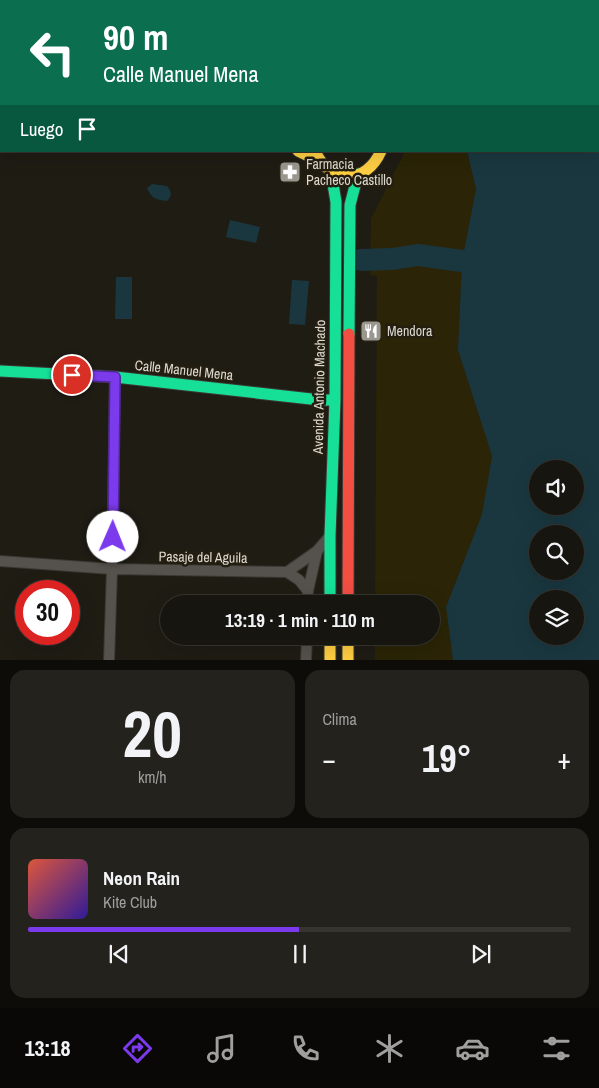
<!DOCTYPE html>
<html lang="es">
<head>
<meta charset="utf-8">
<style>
	:root { --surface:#17150f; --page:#24221d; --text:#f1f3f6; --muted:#9e9f9e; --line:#36342f; --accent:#7c3aed }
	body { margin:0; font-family:"Archivo Narrow",sans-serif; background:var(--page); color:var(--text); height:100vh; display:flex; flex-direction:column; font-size:19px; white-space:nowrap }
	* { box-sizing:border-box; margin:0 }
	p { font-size:16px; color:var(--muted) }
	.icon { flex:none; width:28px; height:28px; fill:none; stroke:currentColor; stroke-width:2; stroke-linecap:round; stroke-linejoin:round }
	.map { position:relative; height:660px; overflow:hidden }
	.panel { display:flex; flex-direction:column; gap:10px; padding:10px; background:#0d0c08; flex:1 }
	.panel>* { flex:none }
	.guide { position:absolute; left:0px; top:0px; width:600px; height:152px; box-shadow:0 5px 20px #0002,0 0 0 1px var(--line); background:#0b6e4f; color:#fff; overflow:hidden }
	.controls { position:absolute; left:529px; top:460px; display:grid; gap:10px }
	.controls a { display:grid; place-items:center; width:55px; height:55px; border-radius:50%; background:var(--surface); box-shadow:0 5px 20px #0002,0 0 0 1px var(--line); font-size:25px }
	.speed { position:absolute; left:15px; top:580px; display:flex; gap:10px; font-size:25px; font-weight:700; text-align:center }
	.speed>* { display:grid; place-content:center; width:65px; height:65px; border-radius:50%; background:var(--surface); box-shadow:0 5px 20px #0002,0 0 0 1px var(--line); line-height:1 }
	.speed .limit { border:8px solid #d22; background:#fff; color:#111 }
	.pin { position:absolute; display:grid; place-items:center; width:42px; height:42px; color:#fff; margin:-21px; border:2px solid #fff; border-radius:50%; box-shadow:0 1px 5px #0007 }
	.me { position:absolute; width:55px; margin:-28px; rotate:1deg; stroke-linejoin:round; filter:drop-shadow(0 0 4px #0008) }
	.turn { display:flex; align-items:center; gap:18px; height:105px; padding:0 20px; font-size:22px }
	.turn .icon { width:65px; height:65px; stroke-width:2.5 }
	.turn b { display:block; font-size:35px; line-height:42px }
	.then { display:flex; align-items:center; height:48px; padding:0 20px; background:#0003; gap:10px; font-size:19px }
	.big { font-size:38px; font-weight:800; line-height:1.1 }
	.panel .widget { flex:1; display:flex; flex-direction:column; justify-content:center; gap:8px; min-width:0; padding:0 18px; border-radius:15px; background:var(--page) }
	.panel .dial { align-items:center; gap:0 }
	.dial b { font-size:65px; line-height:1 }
	.song { display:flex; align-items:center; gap:15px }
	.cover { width:60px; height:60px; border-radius:8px; background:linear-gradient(135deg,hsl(10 70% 55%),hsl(250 70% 35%)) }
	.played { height:5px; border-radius:2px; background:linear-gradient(90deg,var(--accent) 50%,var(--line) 50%) }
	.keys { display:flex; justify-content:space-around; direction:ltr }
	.heat { display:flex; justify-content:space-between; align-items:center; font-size:28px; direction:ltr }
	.panel .tiles { flex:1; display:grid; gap:10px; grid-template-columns:1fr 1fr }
	.widget:last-child { grid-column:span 2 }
	.trip { position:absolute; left:160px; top:595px; width:280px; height:50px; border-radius:25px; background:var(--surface); box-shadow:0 5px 20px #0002,0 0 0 1px var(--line); font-weight:800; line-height:50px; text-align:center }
	.menu { display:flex; height:80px; justify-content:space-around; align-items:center; background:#090806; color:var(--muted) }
	.menu .icon { width:35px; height:35px }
	.menu .selected { color:var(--accent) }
	.menu b { font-size:22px; color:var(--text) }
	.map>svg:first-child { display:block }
</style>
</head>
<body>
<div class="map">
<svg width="599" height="661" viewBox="0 0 599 661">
	<rect width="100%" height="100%" fill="#1f1c14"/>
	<path fill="#2b2406" d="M405,151H467L476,189L462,261L458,350L492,456L482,514L446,607L453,660H375V636H431V604H375L377,276L370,275L371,219Z"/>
	<path fill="#1a373f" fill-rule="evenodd" d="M478,0H599V660H453L446,607L482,514L492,456L458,350L462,261L476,189L467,151H599V1H477ZM538,469H575V506H538ZM538,534H575V571H538ZM538,599H575V636H538Z
		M152,184L167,186C172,192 172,196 167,201C156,200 151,198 147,188Z
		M230,220L260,227L256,243L226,237Z
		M116,277H132V319H115Z
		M292,280L309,281L305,325L289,324Z"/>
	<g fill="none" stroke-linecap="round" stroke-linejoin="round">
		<path stroke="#1a373f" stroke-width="22" d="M361,260L392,259L418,255L462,261"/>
		<g stroke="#3b3832" stroke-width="12">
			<path id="street" d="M160,1V0
				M305,1L306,0
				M0,5L1,6
				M0,561L112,569L287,572
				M308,591L299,580L287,572L317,551L330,536
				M307,604L308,591L317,551
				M109,661L112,569L115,377
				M306,661L307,636"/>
		</g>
		<g stroke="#3b3832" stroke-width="13">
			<path id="fast" d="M378,1L379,0
				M0,90H1
				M349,334L350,205L358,174
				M0,371L115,377L320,400H335
				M330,604V536L335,400L336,202L331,172"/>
		</g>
		<g stroke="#3b3832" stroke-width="13">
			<path id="slow" d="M394,1L395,0
				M298,151L319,161
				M315,151C330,185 366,185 381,151
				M330,636V661
				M348,636V661"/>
		</g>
		<g stroke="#3b3832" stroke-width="13">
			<path id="jam" d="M348,604L349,334"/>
		</g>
		<use href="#street" stroke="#55524d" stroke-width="10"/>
		<use href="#fast" stroke="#16e098" stroke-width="11"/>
		<use href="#slow" stroke="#ffcf43" stroke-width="11"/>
		<use href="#jam" stroke="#f24e42" stroke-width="11"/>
	</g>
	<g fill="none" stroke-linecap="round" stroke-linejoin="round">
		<g stroke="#51269a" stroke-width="12">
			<path id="route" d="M72,375L115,377L113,537"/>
		</g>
		<use href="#route" stroke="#7c3aed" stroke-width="9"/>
	</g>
	<defs>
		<g id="pharmacy-square" transform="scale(1.125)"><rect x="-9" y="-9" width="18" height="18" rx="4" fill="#9a978e" stroke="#231e10"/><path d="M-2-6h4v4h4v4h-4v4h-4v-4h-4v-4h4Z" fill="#fff"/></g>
		<g id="restaurant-square" transform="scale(1.125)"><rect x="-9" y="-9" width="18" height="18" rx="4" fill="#9a978e" stroke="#231e10"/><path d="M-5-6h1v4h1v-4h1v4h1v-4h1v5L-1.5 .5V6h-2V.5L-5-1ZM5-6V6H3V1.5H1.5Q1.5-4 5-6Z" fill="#fff"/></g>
	</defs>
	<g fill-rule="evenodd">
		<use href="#pharmacy-square" x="290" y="172"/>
		<use href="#restaurant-square" x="371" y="331"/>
	</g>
	<g text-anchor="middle" stroke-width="5" stroke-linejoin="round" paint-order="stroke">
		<g font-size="14" fill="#ddd9d0" stroke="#231e10" text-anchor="start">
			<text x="306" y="169">Farmacia<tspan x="306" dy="16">Pacheco Castillo</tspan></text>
			<text x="387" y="336">Mendora</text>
		</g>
		<g font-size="14" fill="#ddd9d0" stroke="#231e10">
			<text transform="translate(184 370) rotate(6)" y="5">Calle Manuel Mena</text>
			<text transform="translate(319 387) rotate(-89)" y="5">Avenida Antonio Machado</text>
			<text transform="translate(203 557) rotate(1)" y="5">Pasaje del Aguila</text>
		</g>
	</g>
</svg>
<div class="controls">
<a><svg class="icon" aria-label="sound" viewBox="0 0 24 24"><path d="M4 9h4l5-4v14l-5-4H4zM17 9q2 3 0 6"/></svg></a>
<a><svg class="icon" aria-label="search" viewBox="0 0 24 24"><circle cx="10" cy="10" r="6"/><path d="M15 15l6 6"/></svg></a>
<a><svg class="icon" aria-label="layers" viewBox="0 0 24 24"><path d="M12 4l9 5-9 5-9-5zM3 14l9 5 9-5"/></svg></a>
</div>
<div class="speed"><div class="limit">30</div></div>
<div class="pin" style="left:72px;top:375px;background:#d93025"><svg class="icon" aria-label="arrive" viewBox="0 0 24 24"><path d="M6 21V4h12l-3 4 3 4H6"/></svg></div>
<svg class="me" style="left:113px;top:537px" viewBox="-20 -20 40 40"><circle r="19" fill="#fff"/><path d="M0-13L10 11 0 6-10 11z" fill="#7c3aed"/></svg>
<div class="trip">13:19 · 1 min · 110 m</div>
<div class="guide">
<div class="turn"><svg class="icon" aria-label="left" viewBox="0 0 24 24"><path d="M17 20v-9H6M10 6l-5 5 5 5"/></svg><div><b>90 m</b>Calle Manuel Mena</div></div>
<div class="then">Luego<svg class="icon" aria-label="arrive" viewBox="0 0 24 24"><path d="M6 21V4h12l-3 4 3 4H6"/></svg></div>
</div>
</div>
<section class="panel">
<div class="tiles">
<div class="widget dial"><b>20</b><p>km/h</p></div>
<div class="widget"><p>Clima</p>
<div class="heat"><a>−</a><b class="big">19°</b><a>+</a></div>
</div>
<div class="widget">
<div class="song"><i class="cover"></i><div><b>Neon Rain</b><p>Kite Club</p></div></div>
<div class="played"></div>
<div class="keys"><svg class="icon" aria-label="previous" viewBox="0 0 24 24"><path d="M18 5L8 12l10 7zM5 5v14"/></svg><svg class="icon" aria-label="pause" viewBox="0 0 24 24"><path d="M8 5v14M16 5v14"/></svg><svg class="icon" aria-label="next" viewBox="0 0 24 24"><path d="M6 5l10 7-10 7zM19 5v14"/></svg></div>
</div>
</div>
</section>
<nav class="menu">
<b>13:18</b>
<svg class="icon selected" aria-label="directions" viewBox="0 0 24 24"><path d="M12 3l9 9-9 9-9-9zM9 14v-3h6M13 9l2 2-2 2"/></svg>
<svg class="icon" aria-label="music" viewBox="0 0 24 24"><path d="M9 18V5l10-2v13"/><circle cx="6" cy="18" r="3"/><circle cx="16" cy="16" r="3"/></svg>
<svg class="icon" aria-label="phone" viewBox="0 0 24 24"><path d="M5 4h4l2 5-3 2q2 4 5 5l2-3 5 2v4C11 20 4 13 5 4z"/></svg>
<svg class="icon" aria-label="climate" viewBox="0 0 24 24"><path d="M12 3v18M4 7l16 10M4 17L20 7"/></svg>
<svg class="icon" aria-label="car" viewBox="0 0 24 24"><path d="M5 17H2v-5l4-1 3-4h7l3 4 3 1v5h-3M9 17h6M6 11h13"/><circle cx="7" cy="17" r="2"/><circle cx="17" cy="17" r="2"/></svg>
<svg class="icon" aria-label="filters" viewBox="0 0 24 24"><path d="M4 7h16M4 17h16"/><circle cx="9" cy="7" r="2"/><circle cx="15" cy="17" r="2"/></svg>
</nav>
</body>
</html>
